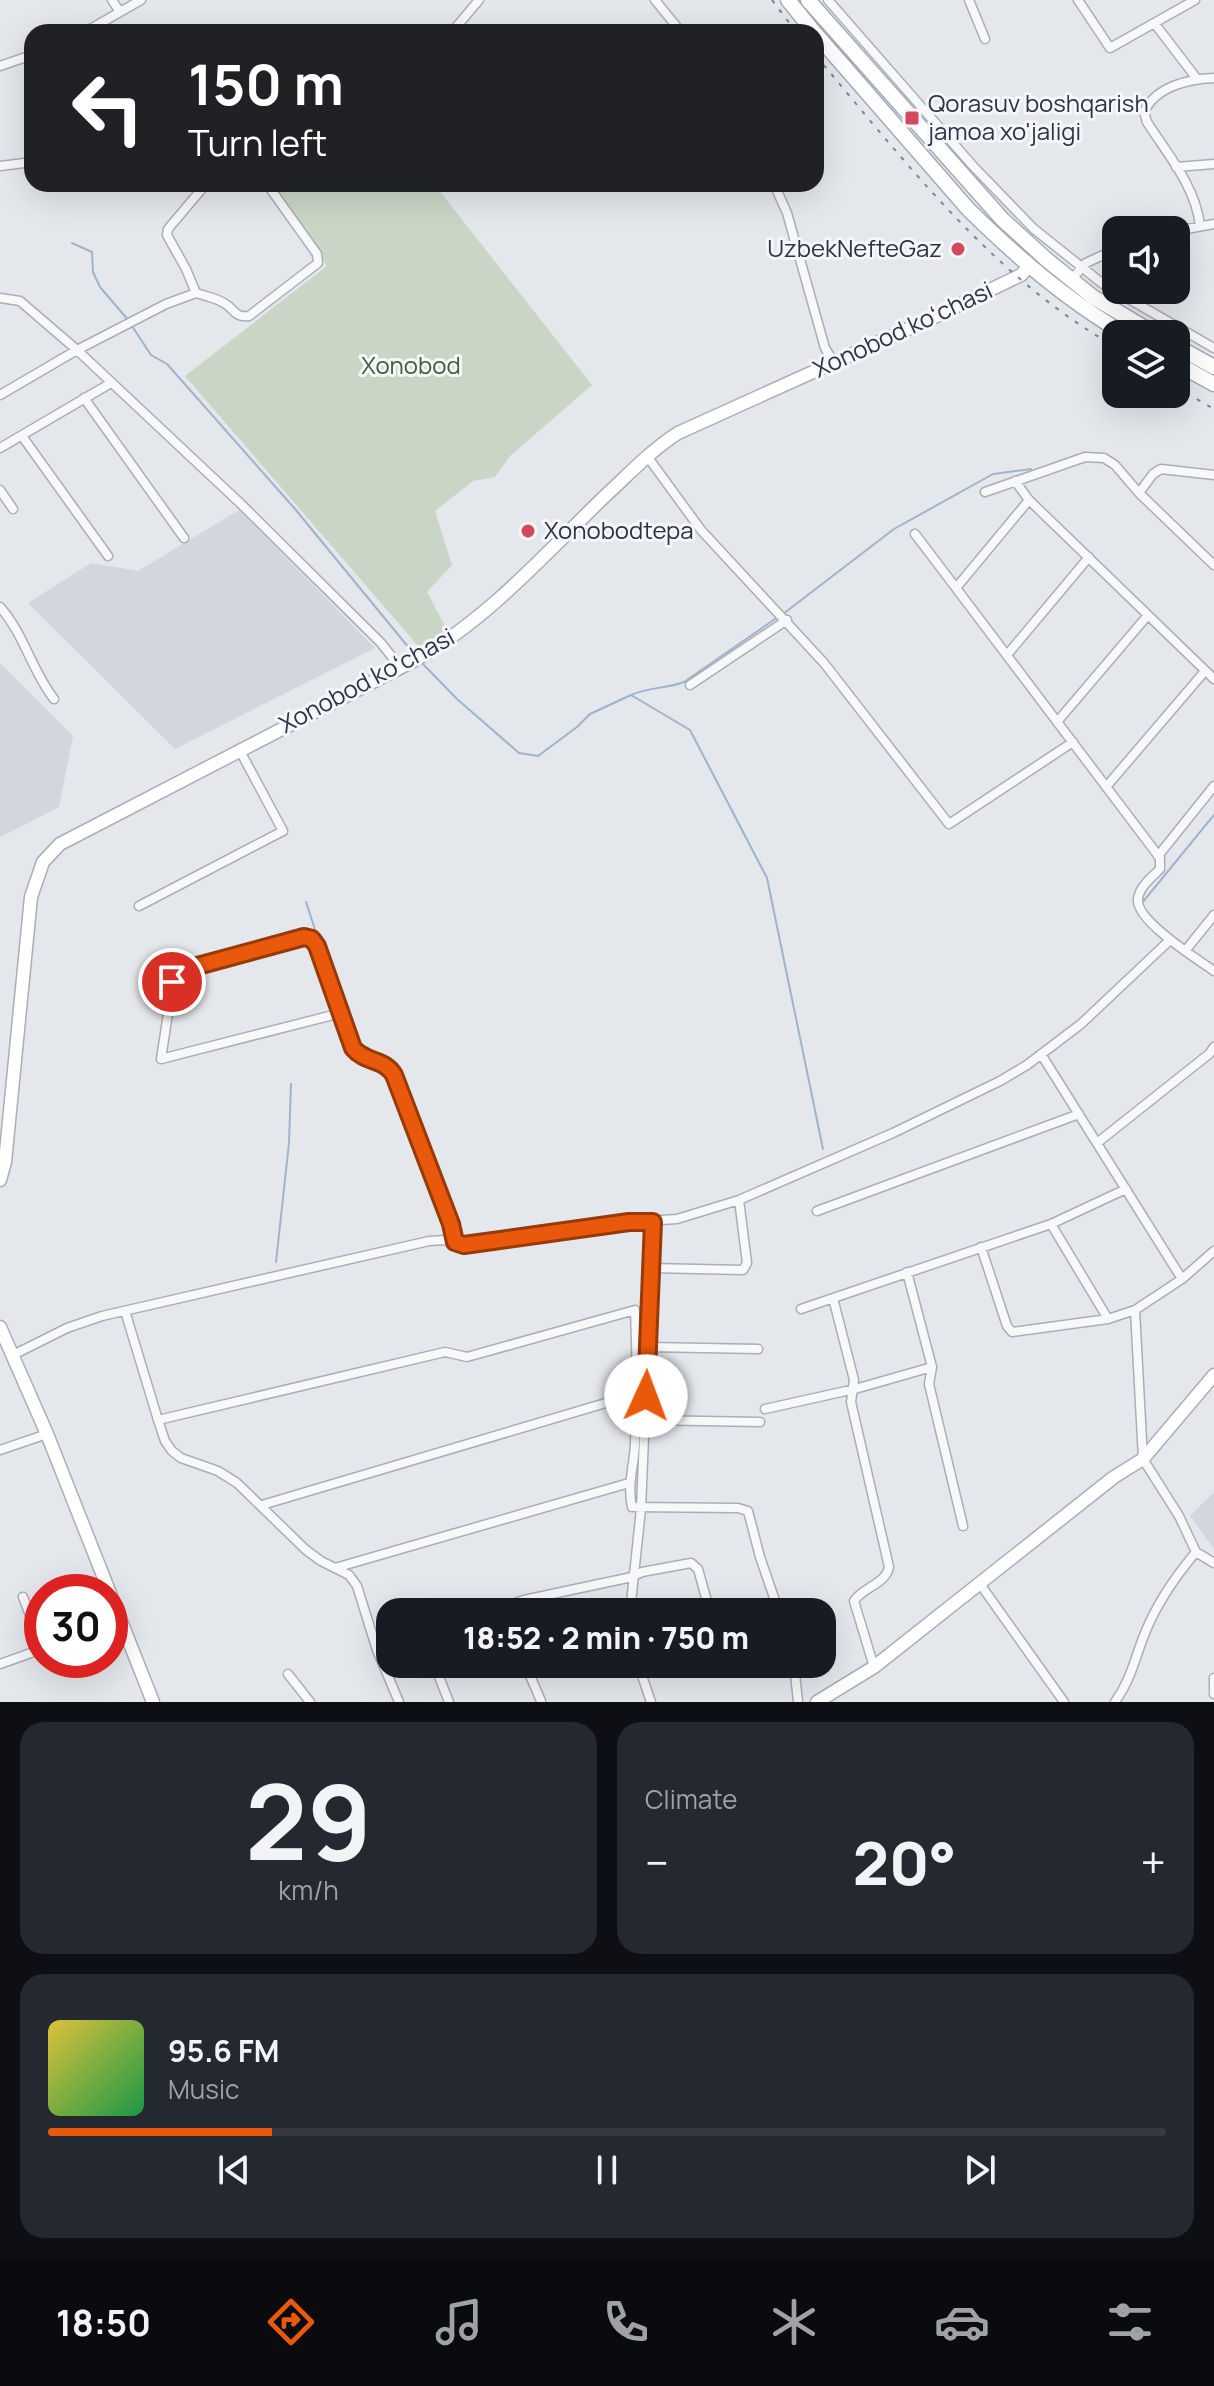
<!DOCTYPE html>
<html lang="en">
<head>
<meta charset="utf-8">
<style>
	:root { --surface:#171b24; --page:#242831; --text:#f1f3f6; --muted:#9ea1a6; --line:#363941; --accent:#ea580c }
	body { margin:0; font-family:Manrope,sans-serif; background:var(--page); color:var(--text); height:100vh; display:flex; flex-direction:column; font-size:30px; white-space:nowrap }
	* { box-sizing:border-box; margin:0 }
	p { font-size:26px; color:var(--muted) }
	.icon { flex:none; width:44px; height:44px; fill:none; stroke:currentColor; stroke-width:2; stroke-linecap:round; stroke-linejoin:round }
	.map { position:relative; height:1702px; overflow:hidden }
	.drawer { display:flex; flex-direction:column; gap:20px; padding:20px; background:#0d0f14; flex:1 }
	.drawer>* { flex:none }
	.top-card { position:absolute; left:24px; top:24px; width:800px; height:168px; border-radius:24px; box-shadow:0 8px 32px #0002; background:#202124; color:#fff; overflow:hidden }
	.fabs { position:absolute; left:1102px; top:216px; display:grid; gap:16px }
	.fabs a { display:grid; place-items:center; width:88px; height:88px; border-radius:16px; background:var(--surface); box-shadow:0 8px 32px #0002; font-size:40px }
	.speed { position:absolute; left:24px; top:1574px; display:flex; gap:16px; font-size:40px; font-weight:700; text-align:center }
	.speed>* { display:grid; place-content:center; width:104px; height:104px; border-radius:50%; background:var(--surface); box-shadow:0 8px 32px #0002; line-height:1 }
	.speed .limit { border:12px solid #d22; background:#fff; color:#111 }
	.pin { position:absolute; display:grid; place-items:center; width:68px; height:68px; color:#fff; margin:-34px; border:4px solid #fff; border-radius:50%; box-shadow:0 2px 8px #0007 }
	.me { position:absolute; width:88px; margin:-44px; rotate:2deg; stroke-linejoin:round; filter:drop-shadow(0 0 6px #0008) }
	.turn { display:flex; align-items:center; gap:28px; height:168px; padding:0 32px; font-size:36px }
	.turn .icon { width:104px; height:104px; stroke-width:2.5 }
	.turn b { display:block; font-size:56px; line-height:68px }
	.big { font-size:60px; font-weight:800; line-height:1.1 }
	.drawer .widget { flex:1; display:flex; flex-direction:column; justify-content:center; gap:12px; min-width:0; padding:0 28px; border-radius:24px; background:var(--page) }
	.drawer .dial { align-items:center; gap:0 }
	.dial b { font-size:104px; line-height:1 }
	.song { display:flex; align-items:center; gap:24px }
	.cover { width:96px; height:96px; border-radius:12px; background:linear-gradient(135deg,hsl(50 70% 55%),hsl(140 70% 35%)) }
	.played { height:8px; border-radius:4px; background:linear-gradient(90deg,var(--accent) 20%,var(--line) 20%) }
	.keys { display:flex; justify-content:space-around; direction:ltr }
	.heat { display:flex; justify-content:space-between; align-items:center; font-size:44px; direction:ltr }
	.drawer .tiles { flex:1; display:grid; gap:20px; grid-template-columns:1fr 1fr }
	.widget:last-child { grid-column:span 2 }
	.trip { position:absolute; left:376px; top:1598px; width:460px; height:80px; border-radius:24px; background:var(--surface); box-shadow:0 8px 32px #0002; font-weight:800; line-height:80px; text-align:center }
	.dock { display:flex; height:128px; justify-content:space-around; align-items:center; background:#090b0e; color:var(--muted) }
	.dock .icon { width:56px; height:56px }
	.dock .active { color:var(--accent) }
	.dock b { font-size:36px; color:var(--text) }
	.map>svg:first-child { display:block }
</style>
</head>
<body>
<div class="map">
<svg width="1214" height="1702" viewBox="0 0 1214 1702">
	<rect width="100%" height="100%" fill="#e4e7ec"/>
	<path fill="#d2d6de" d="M239,510L375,648L175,749L28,603L91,563L138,571Z
		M0,663L73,736L59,807L0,837Z
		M1214,1492V1549L1190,1516Z"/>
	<path fill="#c9d6c5" d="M271,184H434L592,385L510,456L495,477L473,481L435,511L452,565L427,592L448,632L419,647L185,376L327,266Z"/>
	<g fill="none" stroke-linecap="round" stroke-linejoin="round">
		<path stroke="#9fb4cc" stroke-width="2" d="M72,243L92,252L93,272L100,287L129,321
			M132,326L151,355L167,364L295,509L414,654
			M783,614L894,529L993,474L1031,469
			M421,662L457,699L519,753L538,756L577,727L590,714L631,695L690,730L767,878L823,1149
			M631,695C648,687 666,689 684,682L778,617
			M306,902L320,945
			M1142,903L1214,815
			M276,1262L289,1143L291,1084"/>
		<g stroke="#a9aeb7" stroke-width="11">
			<path id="street" d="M112,0L120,12
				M655,0L681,32
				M828,0L973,166L1034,229L1103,284L1214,348
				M969,0L985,39
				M1078,0L1110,48L1195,0
				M1155,24L1197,79
				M85,32L141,0
				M452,32L479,0
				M0,66L32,55
				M0,166L32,162
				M1176,167L1214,164
				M206,184L168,229L167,235L186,269L196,293C205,296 216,298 224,303C235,309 234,318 249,316L318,263L317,254L267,184
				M774,184L787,213L825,348L833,361
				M1200,226C1196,187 1168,155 1147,122L1144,112C1156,86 1189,79 1214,78
				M1176,231L1214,224
				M1071,280L1086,263L1116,249
				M0,298L20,301L77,350L241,504L381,643L400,667
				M0,395L77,350L166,304L196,293
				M84,398L184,538
				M22,436L108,556
				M0,448L111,383
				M647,456L701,530L824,663L949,824L1073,742
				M1015,481L1029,500L1214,679
				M0,490L13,509
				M985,492L1085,457L1104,458L1115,465L1139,493L1214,565
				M1139,493L1153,474L1161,469L1214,475
				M1029,500L956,588L1160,858V869C1152,877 1139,887 1138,899C1135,920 1197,959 1214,971
				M915,534L956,588
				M0,607C24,634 32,671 54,699
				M1007,655L1089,557
				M690,685L787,620
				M1057,722L1148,615
				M1106,787L1205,671
				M1158,856L1214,786
				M139,906L283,831L239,749
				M1185,951L1214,915
				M341,1013L161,1059L174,974L304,937L312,939L317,946L355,1050C367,1063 384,1058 394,1075L451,1224L455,1242
				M1041,1054L1182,1279
				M1097,1143L1209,1054L1214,1047
				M817,1211L1079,1114
				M1051,1224L1108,1319
				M981,1247L1007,1326L1012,1332L1108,1319L1135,1310
				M1214,1251L1182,1279L1135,1310L1143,1459L1179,1516L1196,1552L1214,1563
				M650,1268L743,1270L747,1263L739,1200
				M907,1272L932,1367L929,1384L963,1526
				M833,1298L854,1380L851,1402L889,1567C886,1584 863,1587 854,1601L874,1667
				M801,1309L1051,1224L1126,1189
				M125,1311L158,1420L165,1441L172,1451L181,1458L218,1471L237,1483L306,1550L321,1561L349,1575L357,1586L377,1650L399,1702
				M648,1347L758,1349
				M13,1355L67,1328L102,1316L429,1241L445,1240L464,1245L629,1222L677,1219L739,1200L893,1133L1000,1081L1027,1065L1081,1024L1170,940
				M765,1409L855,1389L932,1367
				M158,1420L445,1352L467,1357L635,1310C637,1355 637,1399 635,1444C634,1466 627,1485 632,1507L738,1508L748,1511L760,1557L779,1612
				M645,1420L760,1422
				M0,1450L47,1434
				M262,1505L636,1394
				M335,1568L629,1483
				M980,1584L1064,1702
				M23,1597L42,1646
				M487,1612L524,1600L632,1577L642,1572L691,1563L698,1569L710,1612
				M630,1612L641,1509L653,1222
				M377,1650L390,1646
				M0,1664L42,1649
				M434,1664L449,1702
				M525,1664L541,1701
				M638,1664L651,1702
				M794,1664L798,1702
				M288,1674L310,1702
				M1214,1678V1694
				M1115,1702C1130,1681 1134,1662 1143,1638C1155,1606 1174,1578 1196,1552"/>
		</g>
		<g stroke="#a9aeb7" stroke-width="15">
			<path id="secondary" d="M0,1180L5,1162L31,897L43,862L60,844L415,660C488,619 544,555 604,497C628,475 650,451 678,433L928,320L1021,275L1029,266
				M0,1327L47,1434L153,1702
				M817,1702L874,1667L1114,1477L1143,1459L1214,1375"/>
		</g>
		<g stroke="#a3abb8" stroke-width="17">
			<path id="primary" d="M788,0L814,32
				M808,0L1002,219L1047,260L1093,297L1155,334
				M816,34L968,209C1016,256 1066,300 1125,334
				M1176,346L1214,367
				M1176,363L1214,384"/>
		</g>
		<use href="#street" stroke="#f7f8fa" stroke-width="8"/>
		<use href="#secondary" stroke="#fff" stroke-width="12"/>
		<use href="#primary" stroke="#fff" stroke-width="14"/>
		<path stroke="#7d8696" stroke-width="2" stroke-dasharray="4 8" stroke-linecap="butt" d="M772,0L796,32
			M816,56C905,161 993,278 1116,347
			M1176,387L1214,409"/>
	</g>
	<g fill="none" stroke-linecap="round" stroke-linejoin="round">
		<g stroke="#983908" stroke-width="20">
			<path id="route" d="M172,982L173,976L179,971L304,937L312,939L317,946L353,1048C365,1063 384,1058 394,1075L451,1224L455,1242L464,1245L629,1222H653L646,1396"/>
		</g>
		<use href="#route" stroke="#ea580c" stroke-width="14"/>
	</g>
	<g fill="#d1495b" stroke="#f4f6f9" stroke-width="3">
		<rect x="904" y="110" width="16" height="16" rx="4"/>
		<circle cx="958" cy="249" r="8"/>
		<circle cx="528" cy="531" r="8"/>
	</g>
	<g text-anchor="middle" stroke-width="6" stroke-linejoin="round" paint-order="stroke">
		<g font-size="24" fill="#2b3445" stroke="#f4f6f9" text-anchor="start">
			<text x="928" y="112">Qorasuv boshqarish<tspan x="928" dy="28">jamoa xo'jaligi</tspan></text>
			<text x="942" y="257" text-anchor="end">UzbekNefteGaz</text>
			<text x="544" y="539">Xonobodtepa</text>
		</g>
		<g font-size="24" fill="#2b3445" stroke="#f4f6f9">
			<text transform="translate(903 330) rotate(-25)" y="8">Xonobod koʻchasi</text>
			<text transform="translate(367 681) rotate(-28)" y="8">Xonobod koʻchasi</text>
		</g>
		<g font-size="24" fill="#3f6138" stroke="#f4f6f9">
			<text x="411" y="374">Xonobod</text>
		</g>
	</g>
</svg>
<div class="fabs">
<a><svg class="icon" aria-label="sound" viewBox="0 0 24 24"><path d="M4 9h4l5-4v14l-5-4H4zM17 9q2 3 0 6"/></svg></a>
<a><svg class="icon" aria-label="layers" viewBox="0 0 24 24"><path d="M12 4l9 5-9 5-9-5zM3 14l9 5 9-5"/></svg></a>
</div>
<div class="speed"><div class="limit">30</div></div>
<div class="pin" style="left:172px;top:982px;background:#d93025"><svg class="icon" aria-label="arrive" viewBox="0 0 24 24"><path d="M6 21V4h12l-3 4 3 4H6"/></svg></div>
<svg class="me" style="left:646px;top:1396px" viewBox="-20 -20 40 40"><circle r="19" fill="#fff"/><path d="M0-13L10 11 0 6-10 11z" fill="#ea580c"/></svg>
<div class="trip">18:52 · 2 min · 750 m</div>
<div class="top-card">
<div class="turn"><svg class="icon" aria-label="left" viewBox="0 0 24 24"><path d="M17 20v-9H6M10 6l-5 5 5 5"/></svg><div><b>150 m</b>Turn left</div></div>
</div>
</div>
<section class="drawer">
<div class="tiles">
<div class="widget dial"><b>29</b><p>km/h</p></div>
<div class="widget"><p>Climate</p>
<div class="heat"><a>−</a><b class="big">20°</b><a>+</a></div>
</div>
<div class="widget">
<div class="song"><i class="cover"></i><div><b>95.6 FM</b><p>Music</p></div></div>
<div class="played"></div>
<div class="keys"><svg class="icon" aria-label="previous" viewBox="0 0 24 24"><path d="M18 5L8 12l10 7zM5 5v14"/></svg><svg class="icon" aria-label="pause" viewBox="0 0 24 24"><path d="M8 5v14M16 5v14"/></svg><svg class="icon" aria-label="next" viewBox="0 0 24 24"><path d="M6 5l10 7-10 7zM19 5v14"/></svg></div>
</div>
</div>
</section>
<nav class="dock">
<b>18:50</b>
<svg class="icon active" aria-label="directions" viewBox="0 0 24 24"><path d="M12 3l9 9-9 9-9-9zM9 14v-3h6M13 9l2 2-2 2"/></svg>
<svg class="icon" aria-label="music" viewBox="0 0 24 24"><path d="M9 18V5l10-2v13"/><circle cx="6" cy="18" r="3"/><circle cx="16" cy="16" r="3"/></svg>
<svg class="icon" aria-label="phone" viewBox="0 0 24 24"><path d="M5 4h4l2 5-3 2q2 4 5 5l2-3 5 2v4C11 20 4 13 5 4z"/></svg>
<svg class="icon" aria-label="climate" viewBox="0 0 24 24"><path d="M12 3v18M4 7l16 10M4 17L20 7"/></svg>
<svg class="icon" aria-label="car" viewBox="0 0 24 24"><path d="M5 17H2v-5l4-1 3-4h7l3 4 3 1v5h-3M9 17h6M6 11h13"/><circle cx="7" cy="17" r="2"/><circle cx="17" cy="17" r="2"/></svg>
<svg class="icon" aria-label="filters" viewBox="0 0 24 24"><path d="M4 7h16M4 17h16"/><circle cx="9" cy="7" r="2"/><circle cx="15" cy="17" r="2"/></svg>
</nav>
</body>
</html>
